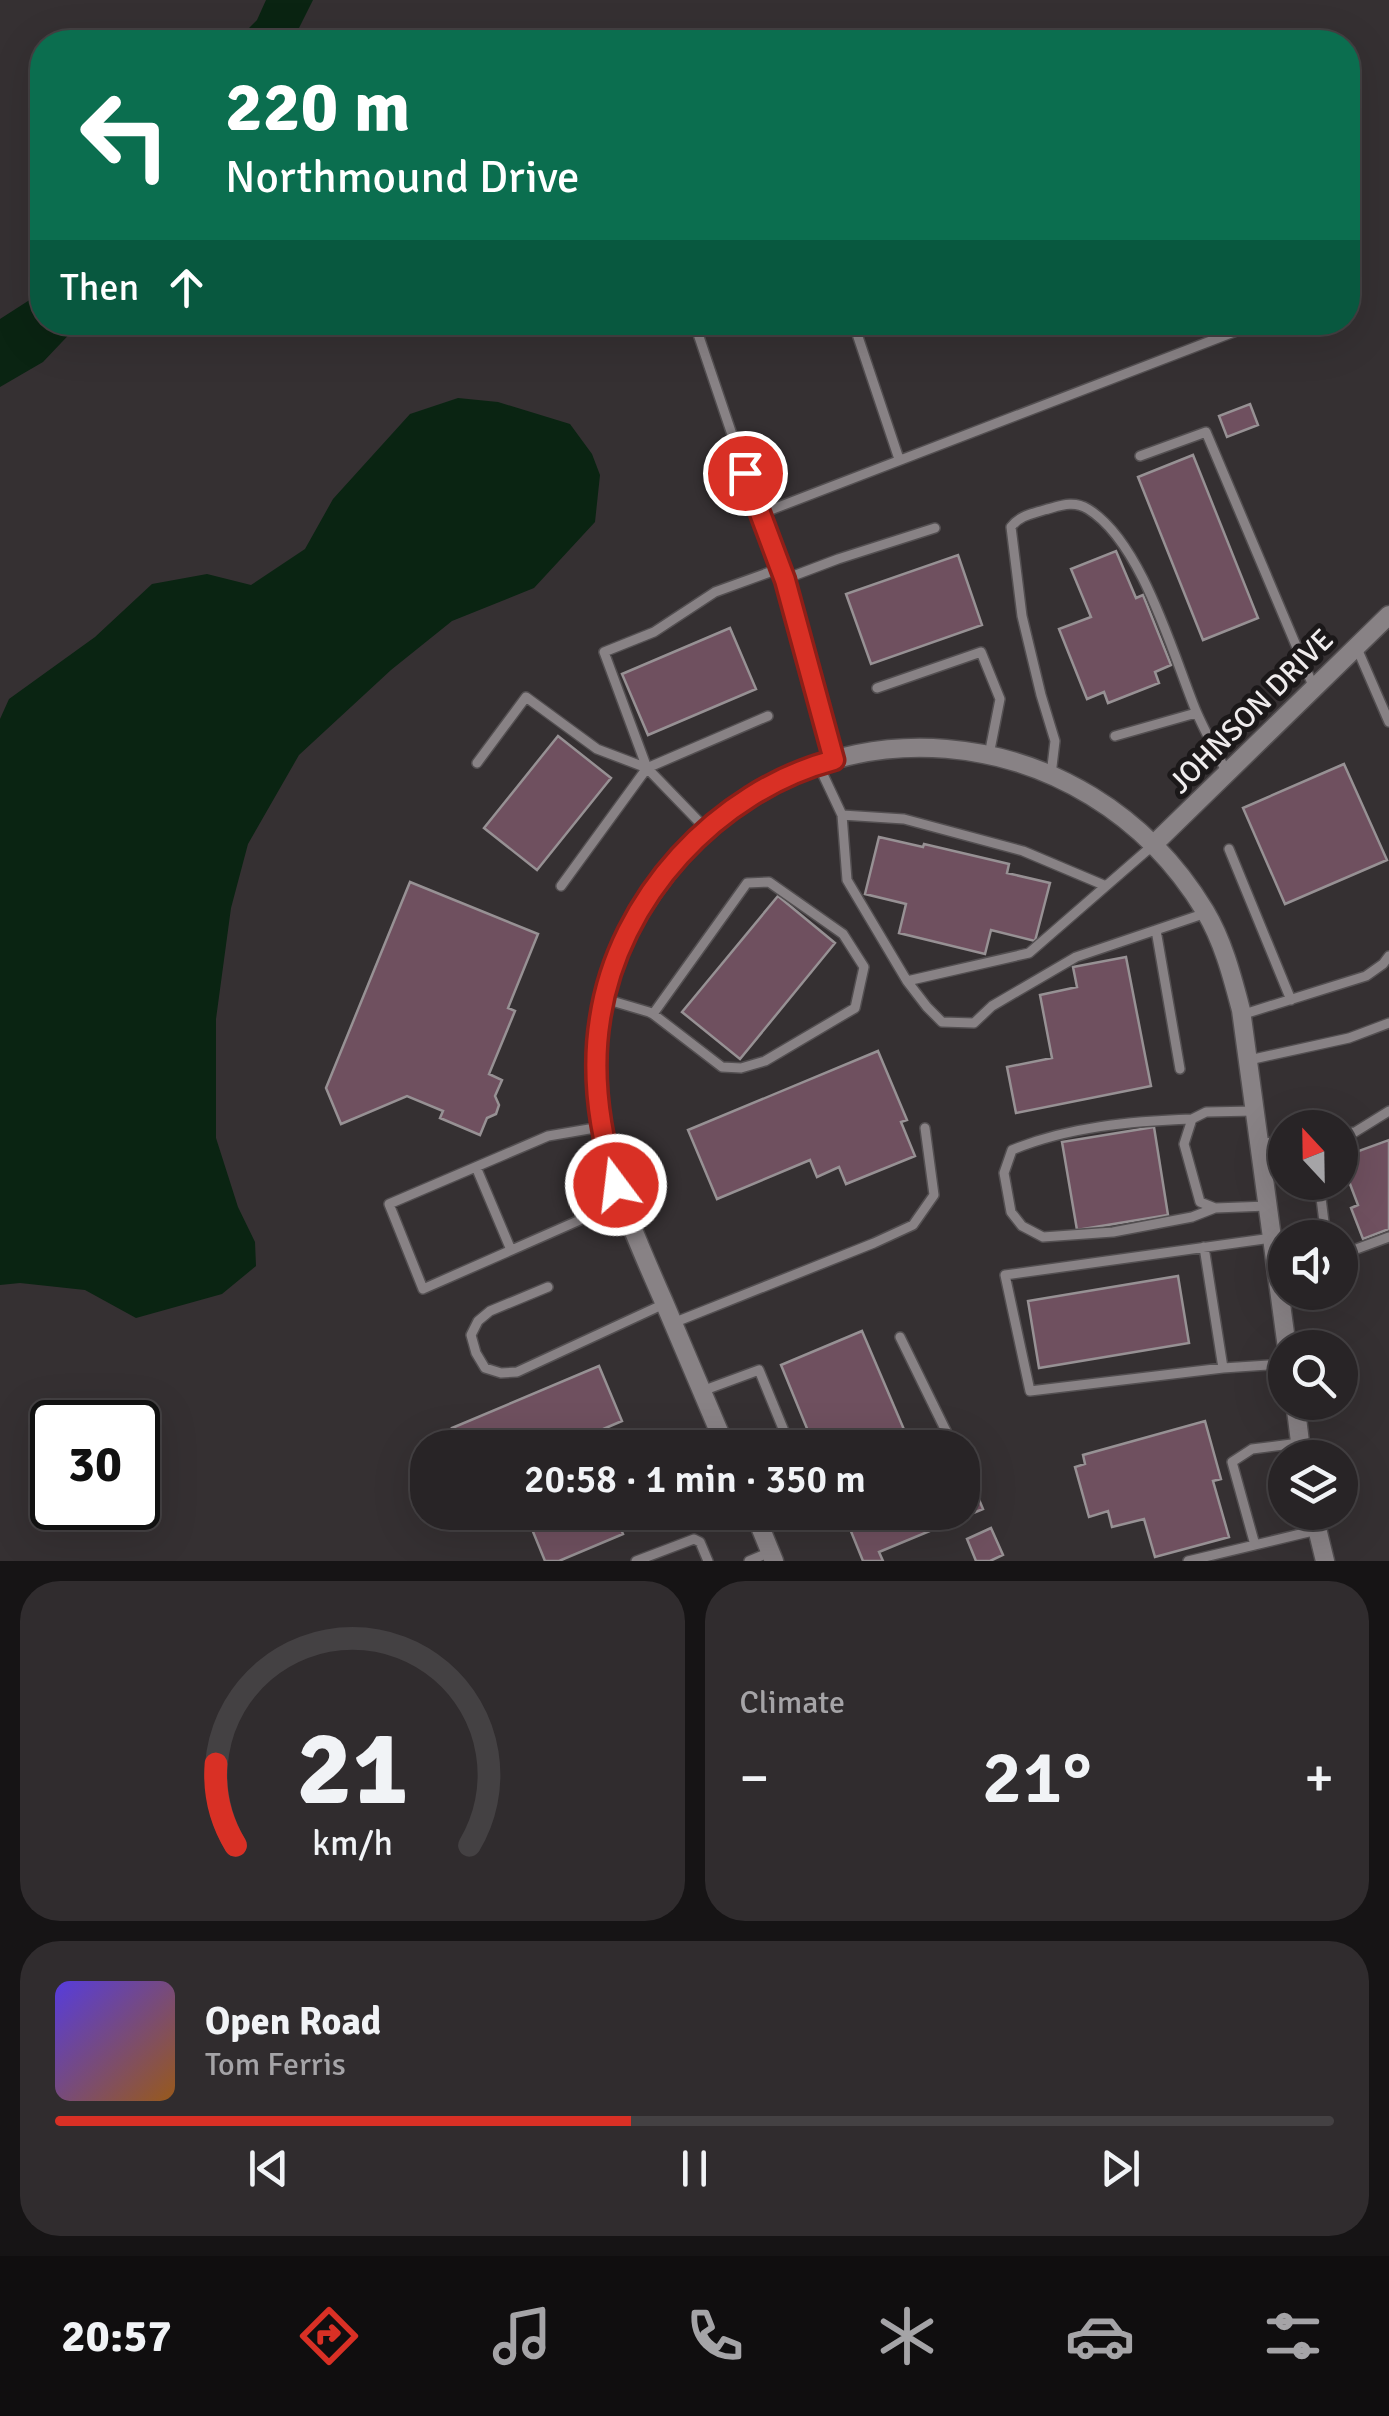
<!DOCTYPE html>
<html lang="en">
<head>
<meta charset="utf-8">
<style>
	:root { --surface:#282426; --page:#302c2e; --text:#f1f3f6; --muted:#a5a4a7; --line:#444143; --accent:#d93025 }
	body { margin:0; font-family:Signika,sans-serif; background:var(--page); color:var(--text); height:100vh; display:flex; flex-direction:column; font-size:38px; white-space:nowrap }
	* { box-sizing:border-box; margin:0 }
	p { font-size:32px; color:var(--muted) }
	.icon { flex:none; width:55px; height:55px; fill:none; stroke:currentColor; stroke-width:2; stroke-linecap:round; stroke-linejoin:round }
	.map { position:relative; height:1561px; overflow:hidden }
	.drawer { display:flex; flex-direction:column; gap:20px; padding:20px; background:#161415; flex:1 }
	.drawer>* { flex:none }
	.hud { position:absolute; left:30px; top:30px; width:1330px; height:305px; border-radius:40px; box-shadow:0 10px 40px #0002,0 0 0 2px var(--line); background:#0b6e4f; color:#fff; overflow:hidden }
	.needle { width:65px; rotate:338deg }
	.controls { position:absolute; left:1268px; top:1110px; display:grid; gap:20px }
	.controls a { display:grid; place-items:center; width:90px; height:90px; border-radius:50%; background:var(--surface); box-shadow:0 10px 40px #0002,0 0 0 2px var(--line); font-size:50px }
	.speed { position:absolute; left:30px; top:1400px; display:flex; gap:20px; font-size:50px; font-weight:700; text-align:center }
	.speed>* { display:grid; place-content:center; width:130px; height:130px; border-radius:50%; background:var(--surface); box-shadow:0 10px 40px #0002,0 0 0 2px var(--line); line-height:1 }
	.speed .limit { border:5px solid #111; border-radius:15px; background:#fff; color:#111 }
	.pin { position:absolute; display:grid; place-items:center; width:85px; height:85px; color:#fff; margin:-42px; border:5px solid #fff; border-radius:50%; box-shadow:0 2px 10px #0007 }
	.me { position:absolute; width:110px; margin:-55px; rotate:345deg; stroke-linejoin:round; filter:drop-shadow(0 0 8px #0008) }
	.turn { display:flex; align-items:center; gap:35px; height:210px; padding:0 30px; font-size:45px }
	.turn .icon { width:130px; height:130px; stroke-width:2.5 }
	.turn b { display:block; font-size:70px; line-height:85px }
	.then { display:flex; align-items:center; height:95px; padding:0 30px; background:#0003; gap:20px; font-size:38px }
	.big { font-size:75px; font-weight:600; line-height:1.1 }
	.drawer .widget { flex:1; display:flex; flex-direction:column; justify-content:center; gap:15px; min-width:0; padding:0 35px; border-radius:40px; background:var(--page) }
	.drawer .dial { align-items:center; gap:0 }
	.dial svg { height:260px; overflow:visible; fill:none; stroke:var(--line); stroke-width:7; stroke-linecap:round; text-anchor:middle }
	.dial text { fill:var(--text); stroke:none }
	.song { display:flex; align-items:center; gap:30px }
	.cover { width:120px; height:120px; border-radius:15px; background:linear-gradient(135deg,hsl(250 70% 55%),hsl(30 70% 35%)) }
	.played { height:10px; border-radius:5px; background:linear-gradient(90deg,var(--accent) 45%,var(--line) 45%) }
	.keys { display:flex; justify-content:space-around; direction:ltr }
	.heat { display:flex; justify-content:space-between; align-items:center; font-size:55px; direction:ltr }
	.drawer .tiles { flex:1; display:grid; gap:20px; grid-template-columns:1fr 1fr }
	.widget:last-child { grid-column:span 2 }
	.trip { position:absolute; left:410px; top:1430px; width:570px; height:100px; border-radius:40px; background:var(--surface); box-shadow:0 10px 40px #0002,0 0 0 2px var(--line); font-weight:600; line-height:100px; text-align:center }
	.dock { display:flex; height:160px; justify-content:space-around; align-items:center; background:#100e0f; color:var(--muted) }
	.dock .icon { width:70px; height:70px }
	.dock .active { color:var(--accent) }
	.dock b { font-size:45px; color:var(--text) }
	.map>svg:first-child { display:block }
</style>
</head>
<body>
<div class="map">
<svg width="1389" height="1561" viewBox="0 0 1389 1561">
	<rect width="100%" height="100%" fill="#353032"/>
	<path fill="#0a2412" d="M266,0H313L292,42H235L257,20Z
		M42,292V322L80,323L43,362L0,387V319Z
		M458,398L498,402L570,424L592,454L600,475L595,522L534,588L452,621L391,670L299,755L248,844L231,908L216,1019V1138L238,1207L255,1242L256,1266L222,1294L136,1318L85,1290L20,1283L0,1285V719L9,699L95,637L152,584L207,574L251,585L305,549L333,499L410,414Z"/>
	<path fill="#6f505f" stroke="#979194" stroke-width="2.5" d="M1250,404L1258,425L1227,437L1219,416Z
		M1193,455L1258,618L1203,640L1138,477Z
		M1116,551L1136,598L1143,595L1171,665L1155,672L1159,683L1108,703L1104,692L1087,699L1059,629L1091,617L1071,569Z
		M958,555L982,625L871,664L846,594Z
		M730,628L756,689L648,735L622,674Z
		M558,736L611,778L537,870L484,828Z
		M1344,764L1387,860L1285,904L1243,808Z
		M879,837L923,847L924,844L1009,864L1007,873L1050,883L1035,941L991,930L985,954L899,933L906,904L865,894Z
		M410,882L538,934L508,1008L515,1011L489,1074L502,1080L495,1096L499,1105L496,1114L487,1118L480,1135L440,1118L443,1111L407,1096L341,1124L326,1088Z
		M778,896L835,943L740,1059L682,1012Z
		M1126,957L1151,1086L1016,1113L1007,1067L1052,1058L1040,995L1077,987L1073,967Z
		M878,1051L907,1120L901,1122L915,1156L846,1184L839,1167L817,1177L810,1160L717,1199L688,1130Z
		M1154,1127L1168,1215L1077,1230L1062,1142Z
		M1389,1140V1229L1363,1239L1351,1208L1358,1205L1347,1176L1351,1175L1345,1156Z
		M1178,1276L1189,1343L1039,1368L1028,1301Z
		M862,1331L908,1439L889,1448H815L781,1365Z
		M599,1366L622,1421L559,1448H460L452,1428Z
		M1205,1421L1221,1479L1213,1481L1229,1537L1155,1557L1144,1519L1112,1527L1108,1511L1089,1517L1075,1467L1085,1464L1083,1455Z
		M962,1459L983,1509L879,1552L883,1561H863L848,1524L864,1517L862,1512H962Z
		M536,1512H649L619,1525L623,1534L559,1561H545L527,1517Z
		M991,1528L1003,1555L990,1561H976L967,1539Z"/>
	<g fill="none" stroke-linecap="round" stroke-linejoin="round">
		<g stroke="#534f51" stroke-width="12">
			<path id="lane" d="M694,322L745,473L785,579L838,559L935,528
				M853,322L899,459
				M1140,456L1206,432L1314,688
				M760,514L1260,322
				M1356,646L1389,722
				M877,688L981,652L1000,699L989,755
				M1115,736L1196,713
				M477,763L526,697L597,749L647,768L706,829
				M818,764L842,815L904,819L1023,851L1106,886
				M647,768L604,652L654,632L715,592L781,568
				M1051,775L1055,741L1041,695L1022,616L1011,527C1019,516 1031,514 1044,510C1060,506 1073,500 1088,509C1142,542 1173,655 1196,711C1205,732 1217,753 1227,773
				M842,815L847,880L907,981
				M1152,846L1029,953L907,981L927,1007L942,1022L974,1023L992,1006L1076,957L1206,913
				M1229,849L1291,1000
				M561,886L647,768L768,716
				M1156,930L1180,1069
				M605,999L649,1012L653,1014L722,1067L741,1068L765,1061L855,1008L864,967L843,934L769,882L747,883L653,1014
				M1241,1015L1366,976L1383,964L1389,956
				M1249,1060L1349,1038L1389,1023
				M1255,1111L1206,1112L1192,1119L1184,1144L1200,1202L1215,1208L1268,1206
				M1192,1119C1132,1121 1067,1127 1012,1150L1004,1173L1011,1212L1022,1226L1043,1237L1113,1232L1192,1217L1215,1208
				M601,1127L548,1136L389,1204L423,1289L623,1201
				M1340,1134L1355,1132L1389,1111
				M1259,1144L1285,1140
				M476,1167L511,1250
				M1319,1182L1326,1238
				M1272,1238L1005,1275L1030,1391L1223,1368L1285,1364
				M1204,1247L1223,1368
				M1340,1255L1389,1237
				M548,1287L490,1311L478,1321L471,1335L476,1353L485,1368L501,1373L517,1372L664,1304
				M673,1323L874,1243L913,1225L934,1195L925,1128
				M900,1337L946,1431L910,1448
				M702,1391L759,1370L791,1448
				M1255,1545L1232,1462L1252,1449L1299,1443
				M636,1561L694,1539L700,1542L708,1561
				M749,1561L770,1552
				M1188,1561L1317,1530"/>
		</g>
		<g stroke="#534f51" stroke-width="21">
			<path id="street" d="M785,579L833,760
				M1152,846L1389,615
				M1295,1402L1302,1458
				M726,1448C705,1399 684,1350 664,1302C631,1227 594,1148 596,1065C597,992 624,927 669,871C813,689 1086,714 1205,911C1223,941 1232,976 1241,1010L1287,1348
				M754,1512L774,1561
				M1313,1512L1325,1561"/>
		</g>
		<use href="#lane" stroke="#888285" stroke-width="9"/>
		<use href="#street" stroke="#888285" stroke-width="18"/>
	</g>
	<g fill="none" stroke-linecap="round" stroke-linejoin="round">
		<g stroke="#8d1f18" stroke-width="25">
			<path id="route" d="M616,1185C599,1130 591,1075 600,1019C618,898 717,791 834,760L785,580L745,473"/>
		</g>
		<use href="#route" stroke="#d93025" stroke-width="18"/>
	</g>
	<g text-anchor="middle" stroke-width="10" stroke-linejoin="round" paint-order="stroke">
		<g font-size="30" fill="#efeced" stroke="#1b1819">
			<text transform="translate(1251 711) rotate(-45)" y="10">JOHNSON DRIVE</text>
		</g>
	</g>
</svg>
<div class="controls">
<a><svg class="needle" viewBox="-14 -14 28 28"><path d="M0-13l5 13h-10z" fill="#e53935"/><path d="M0 13l5-13h-10z" fill="#a5a4a7"/></svg></a>
<a><svg class="icon" aria-label="sound" viewBox="0 0 24 24"><path d="M4 9h4l5-4v14l-5-4H4zM17 9q2 3 0 6"/></svg></a>
<a><svg class="icon" aria-label="search" viewBox="0 0 24 24"><circle cx="10" cy="10" r="6"/><path d="M15 15l6 6"/></svg></a>
<a><svg class="icon" aria-label="layers" viewBox="0 0 24 24"><path d="M12 4l9 5-9 5-9-5zM3 14l9 5 9-5"/></svg></a>
</div>
<div class="speed"><div class="limit">30</div></div>
<div class="pin" style="left:745px;top:473px;background:#d93025"><svg class="icon" aria-label="arrive" viewBox="0 0 24 24"><path d="M6 21V4h12l-3 4 3 4H6"/></svg></div>
<svg class="me" style="left:616px;top:1185px" viewBox="-20 -20 40 40"><circle r="17" fill="#d93025" stroke="#fff" stroke-width="3"/><path d="M0-11L8 9 0 5-8 9z" fill="#fff"/></svg>
<div class="trip">20:58 · 1 min · 350 m</div>
<div class="hud">
<div class="turn"><svg class="icon" aria-label="left" viewBox="0 0 24 24"><path d="M17 20v-9H6M10 6l-5 5 5 5"/></svg><div><b>220 m</b>Northmound Drive</div></div>
<div class="then">Then<svg class="icon" aria-label="ahead" viewBox="0 0 24 24"><path d="M12 20V5M6 11l6-6 6 6"/></svg></div>
</div>
</div>
<section class="drawer">
<div class="tiles">
<div class="widget dial"><svg viewBox="0 0 100 80">
<path d="M14 69A42 42 0 1 1 86 69"/>
<path d="M14 69A42 42 0 0 1 8 44" stroke="#d93025"/>
<text x="50" y="56" font-size="32" font-weight="700">21</text>
<text x="50" y="72" font-size="11">km/h</text>
</svg></div>
<div class="widget"><p>Climate</p>
<div class="heat"><a>−</a><b class="big">21°</b><a>+</a></div>
</div>
<div class="widget">
<div class="song"><i class="cover"></i><div><b>Open Road</b><p>Tom Ferris</p></div></div>
<div class="played"></div>
<div class="keys"><svg class="icon" aria-label="previous" viewBox="0 0 24 24"><path d="M18 5L8 12l10 7zM5 5v14"/></svg><svg class="icon" aria-label="pause" viewBox="0 0 24 24"><path d="M8 5v14M16 5v14"/></svg><svg class="icon" aria-label="next" viewBox="0 0 24 24"><path d="M6 5l10 7-10 7zM19 5v14"/></svg></div>
</div>
</div>
</section>
<nav class="dock">
<b>20:57</b>
<svg class="icon active" aria-label="directions" viewBox="0 0 24 24"><path d="M12 3l9 9-9 9-9-9zM9 14v-3h6M13 9l2 2-2 2"/></svg>
<svg class="icon" aria-label="music" viewBox="0 0 24 24"><path d="M9 18V5l10-2v13"/><circle cx="6" cy="18" r="3"/><circle cx="16" cy="16" r="3"/></svg>
<svg class="icon" aria-label="phone" viewBox="0 0 24 24"><path d="M5 4h4l2 5-3 2q2 4 5 5l2-3 5 2v4C11 20 4 13 5 4z"/></svg>
<svg class="icon" aria-label="climate" viewBox="0 0 24 24"><path d="M12 3v18M4 7l16 10M4 17L20 7"/></svg>
<svg class="icon" aria-label="car" viewBox="0 0 24 24"><path d="M5 17H2v-5l4-1 3-4h7l3 4 3 1v5h-3M9 17h6M6 11h13"/><circle cx="7" cy="17" r="2"/><circle cx="17" cy="17" r="2"/></svg>
<svg class="icon" aria-label="filters" viewBox="0 0 24 24"><path d="M4 7h16M4 17h16"/><circle cx="9" cy="7" r="2"/><circle cx="15" cy="17" r="2"/></svg>
</nav>
</body>
</html>
